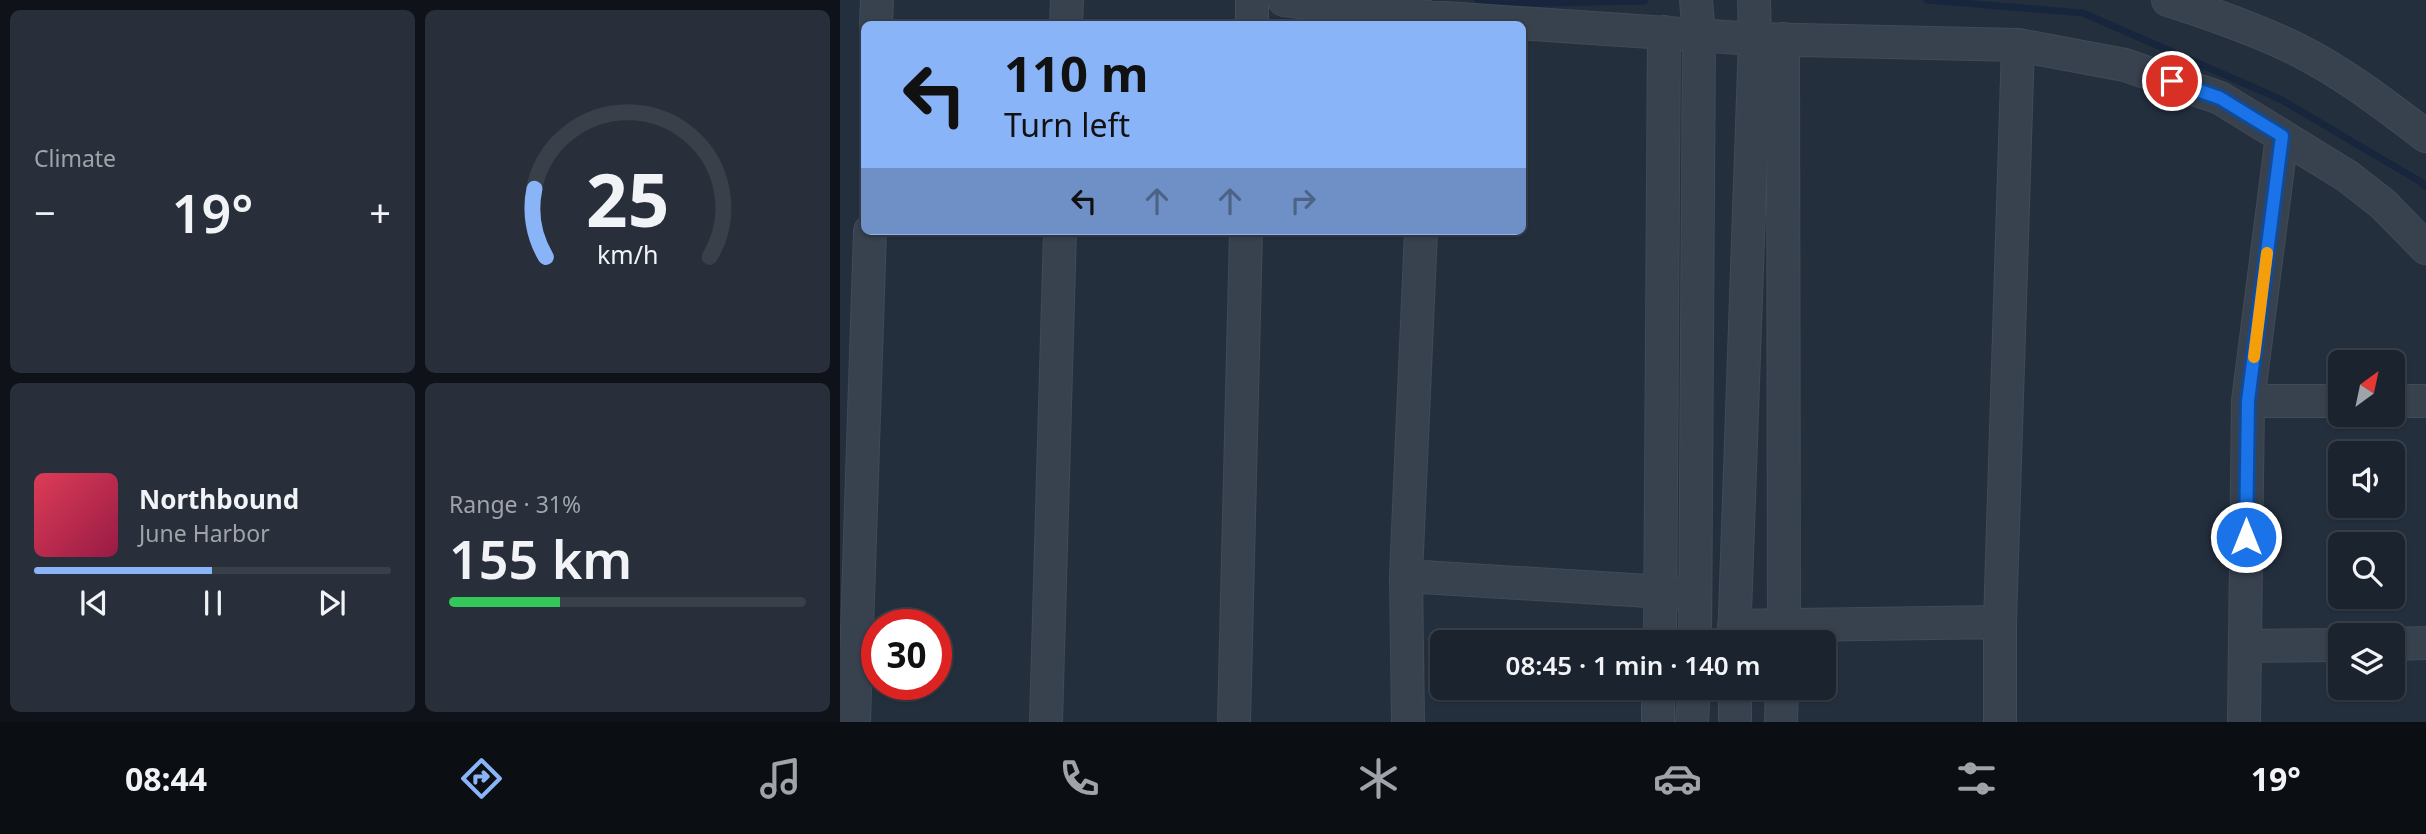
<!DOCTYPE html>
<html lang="en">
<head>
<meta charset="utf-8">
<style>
	:root { --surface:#1b232e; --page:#282f3a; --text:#f1f3f6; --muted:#a0a4aa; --line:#39404a; --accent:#8ab4f8 }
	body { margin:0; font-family:"Noto Sans",sans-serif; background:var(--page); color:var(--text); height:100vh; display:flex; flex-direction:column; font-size:26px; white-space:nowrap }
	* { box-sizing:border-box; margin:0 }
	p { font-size:23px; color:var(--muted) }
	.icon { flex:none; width:38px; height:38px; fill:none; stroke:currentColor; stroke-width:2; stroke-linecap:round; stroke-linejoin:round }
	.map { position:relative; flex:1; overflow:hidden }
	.details { display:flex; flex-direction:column; gap:10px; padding:10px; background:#0f1319; width:840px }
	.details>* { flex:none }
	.guide { position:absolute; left:21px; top:21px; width:665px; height:214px; border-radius:10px; box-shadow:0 2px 5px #0004,0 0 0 2px var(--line); background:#8ab4f8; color:#111; overflow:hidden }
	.needle { width:46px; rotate:33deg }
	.tools { position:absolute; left:1488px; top:350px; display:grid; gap:14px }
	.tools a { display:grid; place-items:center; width:77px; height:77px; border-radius:10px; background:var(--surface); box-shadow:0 2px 5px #0004,0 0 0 2px var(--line); font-size:35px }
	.speed { position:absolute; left:21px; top:609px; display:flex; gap:14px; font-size:35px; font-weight:700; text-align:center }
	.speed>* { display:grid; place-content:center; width:91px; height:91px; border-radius:50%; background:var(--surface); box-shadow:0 2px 5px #0004,0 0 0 2px var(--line); line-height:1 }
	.speed .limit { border:10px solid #d22; background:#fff; color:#111 }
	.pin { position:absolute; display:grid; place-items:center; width:60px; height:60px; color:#fff; margin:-30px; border:4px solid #fff; border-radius:50%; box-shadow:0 2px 7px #0007 }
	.me { position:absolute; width:77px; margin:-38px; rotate:0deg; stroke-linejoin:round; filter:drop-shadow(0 0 5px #0008) }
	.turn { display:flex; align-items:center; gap:24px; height:147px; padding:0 28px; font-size:32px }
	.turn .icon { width:91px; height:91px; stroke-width:2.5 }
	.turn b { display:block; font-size:49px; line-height:60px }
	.lanes { display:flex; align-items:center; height:66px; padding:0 28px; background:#0003; justify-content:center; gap:35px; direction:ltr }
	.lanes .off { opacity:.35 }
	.big { font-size:52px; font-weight:600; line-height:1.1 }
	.details .tile { flex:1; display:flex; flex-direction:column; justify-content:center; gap:10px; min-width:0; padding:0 24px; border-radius:10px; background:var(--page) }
	.details .dial { align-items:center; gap:0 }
	.dial svg { height:182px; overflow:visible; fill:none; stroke:var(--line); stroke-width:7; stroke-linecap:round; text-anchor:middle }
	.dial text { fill:var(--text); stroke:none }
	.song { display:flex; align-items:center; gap:21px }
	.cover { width:84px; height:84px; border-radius:10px; background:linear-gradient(135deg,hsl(350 70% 55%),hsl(340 70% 35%)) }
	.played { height:7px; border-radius:4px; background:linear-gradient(90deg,var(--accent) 50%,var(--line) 50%) }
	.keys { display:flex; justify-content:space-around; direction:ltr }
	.heat { display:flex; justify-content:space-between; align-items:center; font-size:38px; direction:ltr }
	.charge { height:10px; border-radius:5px; background:linear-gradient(90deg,#34c759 31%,var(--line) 0) }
	.details .tiles { flex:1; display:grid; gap:10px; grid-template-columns:repeat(2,1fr) }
	.trip { position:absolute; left:590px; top:630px; width:406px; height:70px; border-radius:10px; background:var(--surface); box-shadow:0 2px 5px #0004,0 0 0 2px var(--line); font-weight:600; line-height:70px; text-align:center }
	.tabs { display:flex; height:112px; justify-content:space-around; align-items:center; background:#0b0e12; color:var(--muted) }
	.tabs .icon { width:49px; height:49px }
	.tabs .active { color:var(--accent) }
	.tabs b { font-size:32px; color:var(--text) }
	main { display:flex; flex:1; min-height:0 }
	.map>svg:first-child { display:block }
</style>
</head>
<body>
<main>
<section class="details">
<div class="tiles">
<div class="tile"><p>Climate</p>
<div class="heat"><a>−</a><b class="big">19°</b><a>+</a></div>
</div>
<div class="tile dial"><svg viewBox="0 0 100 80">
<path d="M14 69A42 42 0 1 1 86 69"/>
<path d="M14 69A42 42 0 0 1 9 39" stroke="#8ab4f8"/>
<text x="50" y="56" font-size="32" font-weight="700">25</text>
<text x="50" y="72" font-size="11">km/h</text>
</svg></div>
<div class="tile">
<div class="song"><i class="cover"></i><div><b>Northbound</b><p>June Harbor</p></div></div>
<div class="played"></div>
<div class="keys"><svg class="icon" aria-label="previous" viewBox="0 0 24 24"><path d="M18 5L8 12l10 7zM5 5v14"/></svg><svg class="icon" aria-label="pause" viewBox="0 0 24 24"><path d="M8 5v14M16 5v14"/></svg><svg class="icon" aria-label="next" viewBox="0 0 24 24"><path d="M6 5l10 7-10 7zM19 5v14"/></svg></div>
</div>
<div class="tile"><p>Range · 31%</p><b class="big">155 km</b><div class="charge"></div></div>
</div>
</section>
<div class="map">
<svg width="1586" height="722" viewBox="0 0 1586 722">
	<rect width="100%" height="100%" fill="#242f3e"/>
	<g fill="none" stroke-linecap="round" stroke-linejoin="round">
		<path stroke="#17263c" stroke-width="7" d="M638,0L666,4L804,1
			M1087,0L1243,13L1440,99L1581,182L1586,187"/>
		<g stroke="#414a57" stroke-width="34">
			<path id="minor" d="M444,0L590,17L915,39L1178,45L1285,65L1380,98L1507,176L1543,204L1586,248
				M1328,0C1372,14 1416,29 1458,50C1504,73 1545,105 1586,136
				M36,24L37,0
				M226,24L227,0
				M412,24V0
				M943,39L944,642
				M1408,401H1500
				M1552,401H1586
				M566,576L841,593
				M894,626L1160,622
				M820,642L824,32
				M855,642L859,35L856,0
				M894,642L915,39L914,0
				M1552,644L1586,643
				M1405,646L1500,645
				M895,688V722
				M14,722L30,231
				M206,722L220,231
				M394,722L406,231
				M568,722L566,576L581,231
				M818,722V688
				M852,722L854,688
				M941,722L942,688
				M1160,722V622L1178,45
				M1404,722L1408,401L1442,136"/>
		</g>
		<use href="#minor" stroke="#38414e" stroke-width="32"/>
	</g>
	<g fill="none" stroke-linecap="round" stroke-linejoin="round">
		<g stroke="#114b97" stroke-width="18">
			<path id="route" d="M1332,81L1380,98L1442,136L1408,401L1406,537"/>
		</g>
		<use href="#route" stroke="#1a73e8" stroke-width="12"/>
		<path stroke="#f59e0b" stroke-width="12" d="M1414,357L1427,253"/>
	</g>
</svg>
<div class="tools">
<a><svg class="needle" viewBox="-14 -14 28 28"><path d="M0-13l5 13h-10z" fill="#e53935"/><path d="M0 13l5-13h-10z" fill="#a0a4aa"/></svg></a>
<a><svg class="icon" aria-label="sound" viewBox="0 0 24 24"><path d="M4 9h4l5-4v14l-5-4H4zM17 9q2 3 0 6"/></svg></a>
<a><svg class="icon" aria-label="search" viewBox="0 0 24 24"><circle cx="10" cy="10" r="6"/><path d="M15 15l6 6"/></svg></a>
<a><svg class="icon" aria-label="layers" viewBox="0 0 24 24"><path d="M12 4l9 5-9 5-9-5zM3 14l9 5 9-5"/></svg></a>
</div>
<div class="speed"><div class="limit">30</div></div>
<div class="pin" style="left:1332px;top:81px;background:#d93025"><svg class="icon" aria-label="arrive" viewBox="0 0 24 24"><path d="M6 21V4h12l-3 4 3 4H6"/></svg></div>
<svg class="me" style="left:1406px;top:537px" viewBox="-20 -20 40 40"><circle r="17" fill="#1a73e8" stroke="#fff" stroke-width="3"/><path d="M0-11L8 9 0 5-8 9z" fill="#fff"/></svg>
<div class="trip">08:45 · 1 min · 140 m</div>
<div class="guide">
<div class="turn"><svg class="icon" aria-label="left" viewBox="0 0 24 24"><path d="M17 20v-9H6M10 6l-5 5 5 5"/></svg><div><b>110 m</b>Turn left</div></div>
<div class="lanes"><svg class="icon" aria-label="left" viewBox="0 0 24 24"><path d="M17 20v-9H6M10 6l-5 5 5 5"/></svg><svg class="icon off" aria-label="ahead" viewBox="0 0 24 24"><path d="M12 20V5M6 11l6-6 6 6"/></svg><svg class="icon off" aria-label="ahead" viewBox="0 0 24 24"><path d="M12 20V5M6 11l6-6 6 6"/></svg><svg class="icon off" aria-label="right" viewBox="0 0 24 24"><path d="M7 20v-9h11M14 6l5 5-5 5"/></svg></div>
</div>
</div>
</main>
<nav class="tabs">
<b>08:44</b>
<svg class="icon active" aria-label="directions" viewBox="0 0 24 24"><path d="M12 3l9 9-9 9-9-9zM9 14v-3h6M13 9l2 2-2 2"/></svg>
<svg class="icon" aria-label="music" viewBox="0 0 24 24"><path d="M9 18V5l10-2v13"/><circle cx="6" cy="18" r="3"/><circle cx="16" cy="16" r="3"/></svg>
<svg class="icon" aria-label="phone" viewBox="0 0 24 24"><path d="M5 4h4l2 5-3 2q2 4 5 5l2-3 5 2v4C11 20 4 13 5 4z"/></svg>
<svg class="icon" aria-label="climate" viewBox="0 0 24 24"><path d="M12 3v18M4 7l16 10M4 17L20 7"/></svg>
<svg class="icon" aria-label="car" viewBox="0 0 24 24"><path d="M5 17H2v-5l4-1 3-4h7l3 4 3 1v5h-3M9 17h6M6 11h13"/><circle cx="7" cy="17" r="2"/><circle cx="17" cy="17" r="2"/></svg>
<svg class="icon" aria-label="filters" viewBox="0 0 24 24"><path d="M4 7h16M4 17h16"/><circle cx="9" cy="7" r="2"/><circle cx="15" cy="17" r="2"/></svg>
<b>19°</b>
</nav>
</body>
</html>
